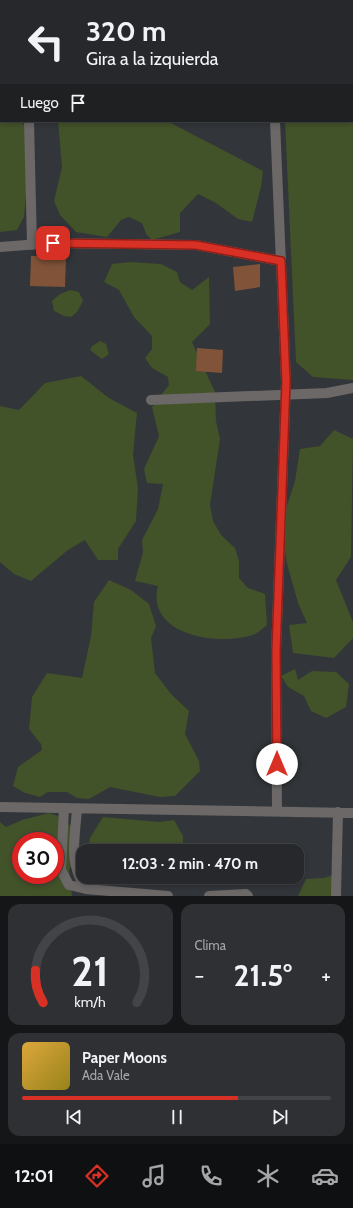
<!DOCTYPE html>
<html lang="es">
<head>
<meta charset="utf-8">
<style>
	:root { --surface:#26282b; --page:#2e3033; --text:#f1f3f6; --muted:#a4a6a9; --line:#424447; --accent:#d93025 }
	body { margin:0; font-family:Cabin,sans-serif; background:var(--page); color:var(--text); height:100vh; display:flex; flex-direction:column; font-size:15px; white-space:nowrap }
	* { box-sizing:border-box; margin:0 }
	p { font-size:13px; color:var(--muted) }
	.icon { flex:none; width:22px; height:22px; fill:none; stroke:currentColor; stroke-width:2; stroke-linecap:round; stroke-linejoin:round }
	.map { position:relative; height:896px; overflow:hidden }
	.drawer { display:flex; flex-direction:column; gap:8px; padding:8px; background:#151618; flex:1 }
	.drawer>* { flex:none }
	.hud { position:absolute; left:0px; top:0px; width:353px; height:122px; box-shadow:0 2px 6px #0003,0 0 0 1px var(--line); background:#26282b; color:var(--text); overflow:hidden }
	.speed { position:absolute; left:12px; top:832px; display:flex; gap:8px; font-size:20px; font-weight:700; text-align:center }
	.speed>* { display:grid; place-content:center; width:52px; height:52px; border-radius:50%; background:var(--surface); box-shadow:0 2px 6px #0003,0 0 0 1px var(--line); line-height:1 }
	.speed .limit { border:6px solid #d22; background:#fff; color:#111 }
	.pin { position:absolute; display:grid; place-items:center; width:34px; height:34px; color:#fff; margin:-17px; border-radius:8px; box-shadow:0 2px 6px #0006 }
	.me { position:absolute; width:44px; margin:-22px; rotate:0deg; stroke-linejoin:round; filter:drop-shadow(0 0 3px #0008) }
	.turn { display:flex; align-items:center; gap:14px; height:84px; padding:0 20px; font-size:18px }
	.turn .icon { width:52px; height:52px; stroke-width:2.5 }
	.turn b { display:block; font-size:28px; line-height:34px }
	.then { display:flex; align-items:center; height:38px; padding:0 20px; background:#0003; gap:8px; font-size:15px }
	.big { font-size:30px; font-weight:700; line-height:1.1 }
	.drawer .widget { flex:1; display:flex; flex-direction:column; justify-content:center; gap:6px; min-width:0; padding:0 14px; border-radius:12px; background:var(--page) }
	.drawer .dial { align-items:center; gap:0 }
	.dial svg { height:104px; overflow:visible; fill:none; stroke:var(--line); stroke-width:7; stroke-linecap:round; text-anchor:middle }
	.dial text { fill:var(--text); stroke:none }
	.song { display:flex; align-items:center; gap:12px }
	.cover { width:48px; height:48px; border-radius:6px; background:linear-gradient(135deg,hsl(40 70% 55%),hsl(50 70% 35%)) }
	.played { height:4px; border-radius:2px; background:linear-gradient(90deg,var(--accent) 70%,var(--line) 70%) }
	.keys { display:flex; justify-content:space-around; direction:ltr }
	.heat { display:flex; justify-content:space-between; align-items:center; font-size:22px; direction:ltr }
	.drawer .tiles { flex:1; display:grid; gap:8px; grid-template-columns:1fr 1fr }
	.widget:last-child { grid-column:span 2 }
	.trip { position:absolute; left:76px; top:844px; width:228px; height:40px; border-radius:12px; background:var(--surface); box-shadow:0 2px 6px #0003,0 0 0 1px var(--line); font-weight:700; line-height:40px; text-align:center }
	.menu { display:flex; height:64px; justify-content:space-around; align-items:center; background:#0f1011; color:var(--muted) }
	.menu .icon { width:28px; height:28px }
	.menu .on { color:var(--accent) }
	.menu b { font-size:18px; color:var(--text) }
	.map>svg:first-child { display:block }
</style>
</head>
<body>
<div class="map">
<svg width="353" height="896" viewBox="0 0 353 896">
	<rect width="100%" height="100%" fill="#323539"/>
	<path fill="#425229" fill-rule="evenodd" d="M41,0H219L220,1H41Z
		M341,0H353V380L313,377L296,362L285,121H352V1H339Z
		M0,99L1,121H20L34,135L30,152L24,217L17,230L0,232Z
		M58,121H167L263,171L261,187L252,222L238,219L216,203L198,194L180,213V232L152,240L146,234L142,223L129,217L121,220L107,237L76,232L60,215L54,201L62,167Z
		M130,262L161,264L177,272L180,282L192,290L209,277L210,324L192,342L215,392L216,421L220,439L210,505L213,521L221,535L235,548L239,561V578L248,588L265,594L267,625C263,628 259,632 255,634C221,647 145,636 158,586L135,581L143,552L142,540L158,509L163,484L147,483L144,469L159,436L152,407L169,385L168,377L152,368L145,358L152,349V336L134,317L119,290L104,282L112,264Z
		M70,290L79,292L83,301L77,312L71,317L64,316L54,311L52,301L60,294Z
		M100,341L106,344L109,354L102,359L90,350L92,346Z
		M81,376L109,398L137,413L133,455L138,488L136,521L118,549V560H98L85,540L68,550L31,581L14,574L0,562V406L19,410L45,383Z
		M334,430L353,439L351,557L336,580L353,622V638L334,658L293,653L289,625L307,623L298,603L287,564L281,524L295,481L300,449L320,446Z
		M109,580L131,590L149,604L156,626L151,638L155,673L171,694L189,711L185,734L199,761L200,771L175,796L160,797L110,787L89,799L77,798L67,792H48L40,797L25,793L13,786L18,767L42,750L41,744L29,729L32,697L47,673L82,678L91,636L94,602Z
		M295,669L298,680L312,671L336,672L349,684L346,707L326,718L311,711L304,696L288,687L281,676Z
		M49,813L64,818L77,834L78,848L69,870L72,896H0V822L6,827L22,820ZM21,841H55V875H21Z
		M103,817L159,822L174,820L183,836V851H88L90,838Z
		M339,873L338,896H298L306,879L324,878Z
		M133,877H157L143,883Z"/>
	<path fill="#815439" d="M31,256H66L65,287L30,286Z
		M260,264V287L235,291L233,267Z
		M197,348L223,350L222,373L196,371Z"/>
	<g fill="none" stroke-linecap="round" stroke-linejoin="round">
		<path stroke="#6b6867" stroke-width="10" d="M24,0V1
			M269,0V1
			M29,121L32,245
			M275,121L286,382L276,652L277,811
			M0,247L53,243L196,245L281,261
			M151,400L327,393L353,388
			M0,807L353,813
			M64,808L61,870L69,885L86,889C68,862 75,839 77,809
			M86,889L168,896
			M209,896L246,894L248,896
			M336,896L338,812"/>
	</g>
	<g fill="none" stroke-linecap="round" stroke-linejoin="round">
		<g stroke="#8d1f18" stroke-width="10">
			<path id="route" d="M53,243L196,245L281,261L286,382L276,652L277,764"/>
		</g>
		<use href="#route" stroke="#d93025" stroke-width="7"/>
	</g>
</svg>
<div class="speed"><div class="limit">30</div></div>
<div class="pin" style="left:53px;top:243px;background:#d93025"><svg class="icon" aria-label="arrive" viewBox="0 0 24 24"><path d="M6 21V4h12l-3 4 3 4H6"/></svg></div>
<svg class="me" style="left:277px;top:764px" viewBox="-20 -20 40 40"><circle r="19" fill="#fff"/><path d="M0-13L10 11 0 6-10 11z" fill="#d93025"/></svg>
<div class="trip">12:03 · 2 min · 470 m</div>
<div class="hud">
<div class="turn"><svg class="icon" aria-label="left" viewBox="0 0 24 24"><path d="M17 20v-9H6M10 6l-5 5 5 5"/></svg><div><b>320 m</b>Gira a la izquierda</div></div>
<div class="then">Luego<svg class="icon" aria-label="arrive" viewBox="0 0 24 24"><path d="M6 21V4h12l-3 4 3 4H6"/></svg></div>
</div>
</div>
<section class="drawer">
<div class="tiles">
<div class="widget dial"><svg viewBox="0 0 100 80">
<path d="M14 69A42 42 0 1 1 86 69"/>
<path d="M14 69A42 42 0 0 1 8 44" stroke="#d93025"/>
<text x="50" y="56" font-size="32" font-weight="700">21</text>
<text x="50" y="72" font-size="11">km/h</text>
</svg></div>
<div class="widget"><p>Clima</p>
<div class="heat"><a>−</a><b class="big">21.5°</b><a>+</a></div>
</div>
<div class="widget">
<div class="song"><i class="cover"></i><div><b>Paper Moons</b><p>Ada Vale</p></div></div>
<div class="played"></div>
<div class="keys"><svg class="icon" aria-label="previous" viewBox="0 0 24 24"><path d="M18 5L8 12l10 7zM5 5v14"/></svg><svg class="icon" aria-label="pause" viewBox="0 0 24 24"><path d="M8 5v14M16 5v14"/></svg><svg class="icon" aria-label="next" viewBox="0 0 24 24"><path d="M6 5l10 7-10 7zM19 5v14"/></svg></div>
</div>
</div>
</section>
<nav class="menu">
<b>12:01</b>
<svg class="icon on" aria-label="directions" viewBox="0 0 24 24"><path d="M12 3l9 9-9 9-9-9zM9 14v-3h6M13 9l2 2-2 2"/></svg>
<svg class="icon" aria-label="music" viewBox="0 0 24 24"><path d="M9 18V5l10-2v13"/><circle cx="6" cy="18" r="3"/><circle cx="16" cy="16" r="3"/></svg>
<svg class="icon" aria-label="phone" viewBox="0 0 24 24"><path d="M5 4h4l2 5-3 2q2 4 5 5l2-3 5 2v4C11 20 4 13 5 4z"/></svg>
<svg class="icon" aria-label="climate" viewBox="0 0 24 24"><path d="M12 3v18M4 7l16 10M4 17L20 7"/></svg>
<svg class="icon" aria-label="car" viewBox="0 0 24 24"><path d="M5 17H2v-5l4-1 3-4h7l3 4 3 1v5h-3M9 17h6M6 11h13"/><circle cx="7" cy="17" r="2"/><circle cx="17" cy="17" r="2"/></svg>
</nav>
</body>
</html>
